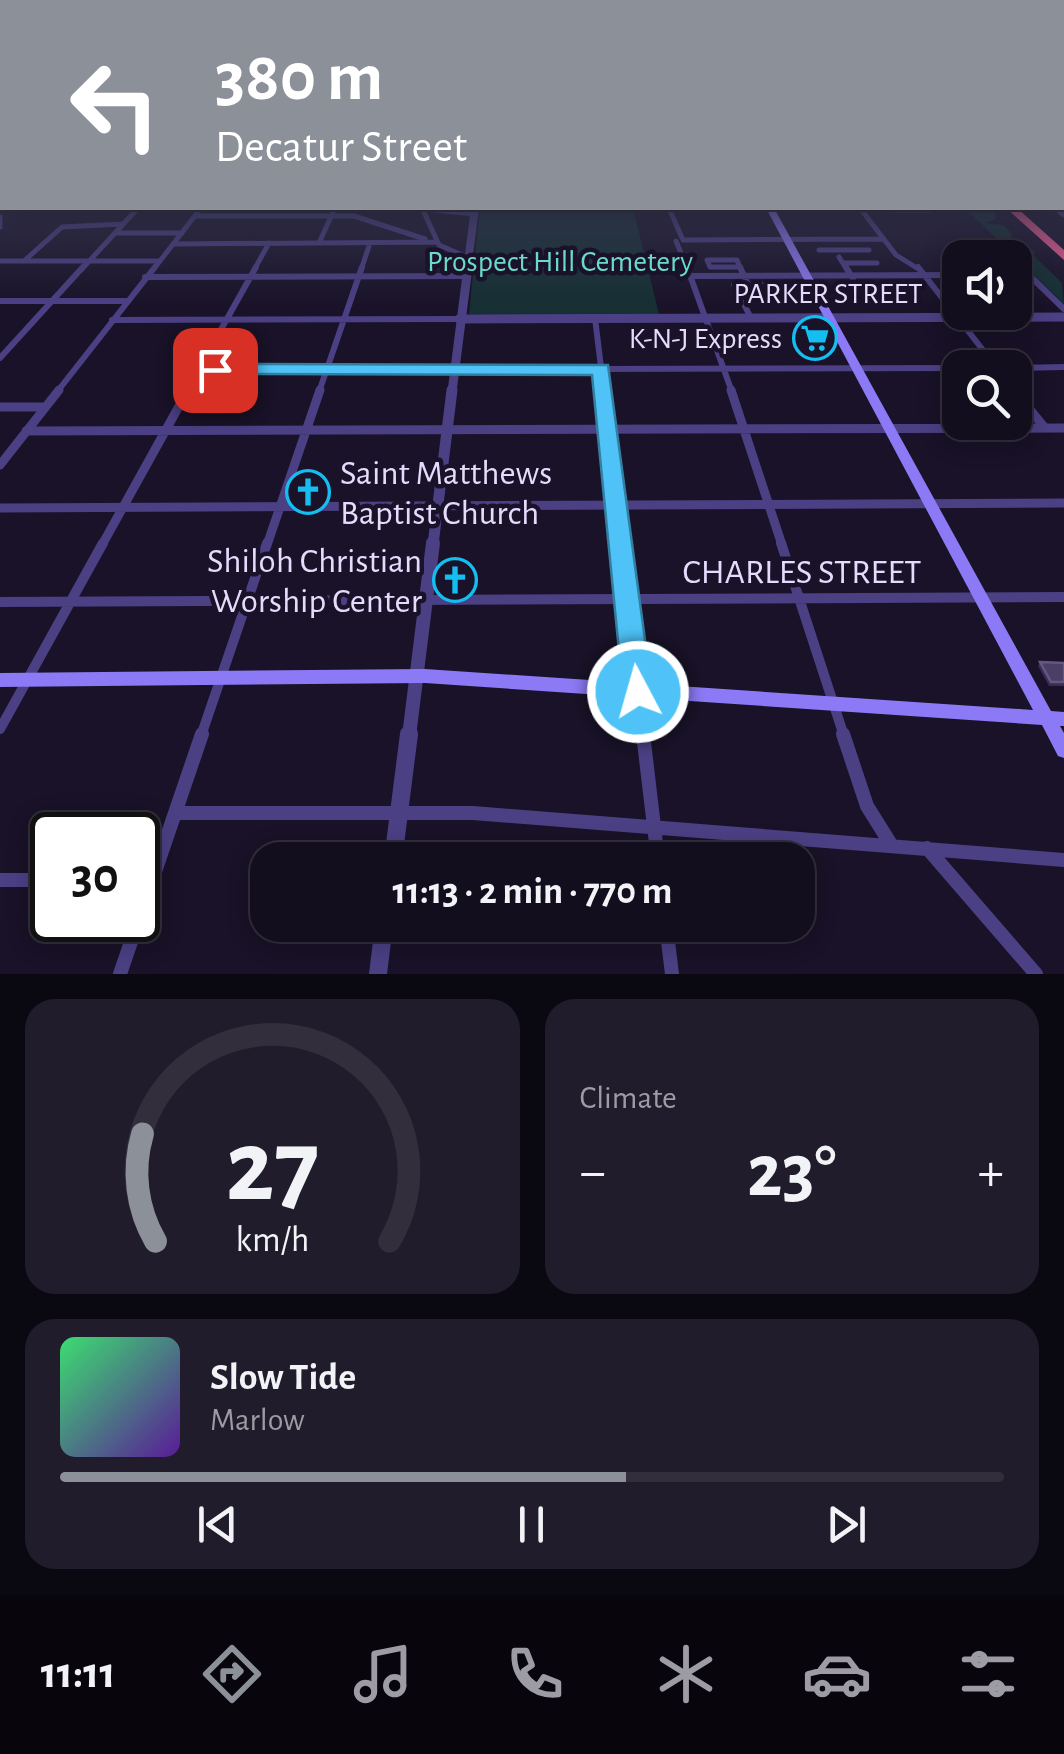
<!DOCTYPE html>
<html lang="en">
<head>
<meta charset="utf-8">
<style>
	:root { --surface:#130e1e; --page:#201c2b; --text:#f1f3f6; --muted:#9d9ca4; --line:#322e3c; --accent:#8c9099 }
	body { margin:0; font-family:"Alegreya Sans",sans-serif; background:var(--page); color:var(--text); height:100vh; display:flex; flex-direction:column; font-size:38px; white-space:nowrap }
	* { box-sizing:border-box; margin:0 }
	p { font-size:32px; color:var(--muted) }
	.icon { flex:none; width:55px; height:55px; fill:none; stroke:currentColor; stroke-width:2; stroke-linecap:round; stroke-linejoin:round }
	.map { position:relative; height:974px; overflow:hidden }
	.drawer { display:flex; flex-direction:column; gap:25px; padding:25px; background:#0a0810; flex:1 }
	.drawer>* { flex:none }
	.banner { position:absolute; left:0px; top:0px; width:1065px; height:210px; box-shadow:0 5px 25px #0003,0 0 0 2px var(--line); background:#8c9099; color:#fff; overflow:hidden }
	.tools { position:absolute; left:942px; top:240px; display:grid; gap:20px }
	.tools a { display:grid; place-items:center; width:90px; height:90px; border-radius:20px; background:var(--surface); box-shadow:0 5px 25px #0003,0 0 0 2px var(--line); font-size:50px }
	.speed { position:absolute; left:30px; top:812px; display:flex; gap:20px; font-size:50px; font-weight:700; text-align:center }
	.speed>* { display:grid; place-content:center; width:130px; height:130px; border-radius:50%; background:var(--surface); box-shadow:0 5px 25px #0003,0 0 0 2px var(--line); line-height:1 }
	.speed .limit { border:5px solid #111; border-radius:15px; background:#fff; color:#111 }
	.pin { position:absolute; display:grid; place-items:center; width:85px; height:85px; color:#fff; margin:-42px; border-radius:20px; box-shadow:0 5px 15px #0006 }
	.me { position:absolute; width:110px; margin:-55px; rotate:354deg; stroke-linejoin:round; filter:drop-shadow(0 0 8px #0008) }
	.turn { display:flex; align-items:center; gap:35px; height:210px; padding:0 50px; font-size:45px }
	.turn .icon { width:130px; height:130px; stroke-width:2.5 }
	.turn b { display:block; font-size:70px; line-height:85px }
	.big { font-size:75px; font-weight:700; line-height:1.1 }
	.drawer .card { flex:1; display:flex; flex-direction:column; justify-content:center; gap:15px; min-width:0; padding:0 35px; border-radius:30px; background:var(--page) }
	.drawer .dial { align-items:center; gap:0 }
	.dial svg { height:260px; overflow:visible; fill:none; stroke:var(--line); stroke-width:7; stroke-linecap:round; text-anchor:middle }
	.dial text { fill:var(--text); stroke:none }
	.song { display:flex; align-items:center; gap:30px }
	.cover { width:120px; height:120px; border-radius:15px; background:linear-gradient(135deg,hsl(140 70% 55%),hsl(270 70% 35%)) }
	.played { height:10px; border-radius:5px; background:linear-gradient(90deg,var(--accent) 60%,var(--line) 60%) }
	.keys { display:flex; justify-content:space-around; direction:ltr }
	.heat { display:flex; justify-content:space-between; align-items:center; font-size:55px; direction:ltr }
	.drawer .tiles { flex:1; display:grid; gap:25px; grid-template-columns:1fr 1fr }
	.card:last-child { grid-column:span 2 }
	.trip { position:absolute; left:250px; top:842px; width:565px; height:100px; border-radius:30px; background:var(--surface); box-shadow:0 5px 25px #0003,0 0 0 2px var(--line); font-weight:700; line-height:100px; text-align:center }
	.menu { display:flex; height:160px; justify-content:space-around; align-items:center; background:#08060c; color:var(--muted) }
	.menu .icon { width:70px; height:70px }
	.menu .on { color:var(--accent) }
	.menu b { font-size:45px; color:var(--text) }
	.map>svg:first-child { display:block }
</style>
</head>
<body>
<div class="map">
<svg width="1064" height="974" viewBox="0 0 1064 974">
	<rect width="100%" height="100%" fill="#191228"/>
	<path fill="#152f32" d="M480,208H633L659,314H469Z
		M965,208L995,212L996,219L986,223L1003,225L1012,234L1010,240L1036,252L1033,255L1062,283L1064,304Z"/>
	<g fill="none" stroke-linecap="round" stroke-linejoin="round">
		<path stroke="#4b4084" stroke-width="5" d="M141,208H201
			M416,208L474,214
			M422,208L439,245L467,257
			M669,208L682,238
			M860,208L896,255L920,270
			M1055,208L1064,215
			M771,209L930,210
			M195,216H354L425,239
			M0,217V227
			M115,233H182
			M683,240L884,239
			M676,241L688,270
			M319,243L335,208
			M173,244L437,242
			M819,250H869
			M839,257L847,270
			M0,261H159
			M24,261L62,227L123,224
			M844,263H877
			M740,267H710L707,260H737L741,270
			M81,270L138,208
			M153,270L201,208
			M254,270L269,243
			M361,270L370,243"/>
		<path stroke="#4b4084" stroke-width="6" d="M687,267L732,392
			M740,267L748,285H734L751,318
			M846,267L853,279
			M918,267L997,368
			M1015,275H1029L1064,309
			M691,276L960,275
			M145,277L464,276
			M860,288L906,289
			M738,294H770L766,285H748
			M0,301H126
			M595,318L604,392
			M112,320L459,319
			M0,358L83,267
			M1015,368L1064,367
			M199,370L960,368
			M57,392L155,267
			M186,392L256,267
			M319,392L362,267"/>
		<path stroke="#4b4084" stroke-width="9" d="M603,390L621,545
			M731,390L782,545
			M1015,391L1045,428
			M0,407H45
			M26,431L1064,428
			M0,465L59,390
			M0,508L1064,503
			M102,545L188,390
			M267,545L320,390"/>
		<path stroke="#4b4084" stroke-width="10" d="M621,543L644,736
			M781,543L844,736
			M0,602L1064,597
			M0,729L103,543
			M201,736L267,543"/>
		<path stroke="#4b4084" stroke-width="14" d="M643,734L658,860
			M843,734L867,806L892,846
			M175,813H473L1064,860
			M927,848L1036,974
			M0,880H52
			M138,880H153
			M666,925L672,974
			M120,974L202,734"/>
		<path stroke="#4b4084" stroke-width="8" d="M467,270L475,208"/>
		<path stroke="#4b4084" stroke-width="9" d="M459,319L1064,317
			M452,392L468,267"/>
		<path stroke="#4b4084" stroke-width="11" d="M433,545L452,390"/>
		<path stroke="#4b4084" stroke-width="14" d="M409,736L433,543"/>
		<path stroke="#4b4084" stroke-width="18" d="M393,860L409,734
			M378,974L384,925"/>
		<path fill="#8c79f6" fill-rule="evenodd" d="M766,208H774L1051,711L1064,712V726H1060L1064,733V758L1058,756L1042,725L425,683L0,687V673L425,669L1033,710Z"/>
		<path fill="#f55f94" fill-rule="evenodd" d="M1006,208H1017L1064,250V260Z"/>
	</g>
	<path fill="#3a2c55" d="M1040,662L1064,663V686H1049L1038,666Z"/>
	<path fill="#4c3f67" stroke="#64587e" stroke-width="2.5" d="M1040,662L1064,663V682H1051Z"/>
	<linearGradient id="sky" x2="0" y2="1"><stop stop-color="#0e0a16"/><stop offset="0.55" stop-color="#383953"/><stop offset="1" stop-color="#383953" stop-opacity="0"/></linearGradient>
	<rect width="1064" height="307" fill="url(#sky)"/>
	<path fill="#4fc3f7" stroke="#337fa1" stroke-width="2.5" d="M215,364L608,365L652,692L648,700L638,704L627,700L623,692L592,375L209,374V366Z"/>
	<defs>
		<g id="supermarket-ring" transform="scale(2.25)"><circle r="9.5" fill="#191228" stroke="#15bef0" stroke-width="1.5"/><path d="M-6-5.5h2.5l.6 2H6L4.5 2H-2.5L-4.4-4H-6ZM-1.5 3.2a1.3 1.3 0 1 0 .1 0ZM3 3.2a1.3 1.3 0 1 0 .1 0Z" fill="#15bef0"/></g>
		<g id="church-ring" transform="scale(2.25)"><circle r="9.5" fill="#191228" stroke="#15bef0" stroke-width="1.5"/><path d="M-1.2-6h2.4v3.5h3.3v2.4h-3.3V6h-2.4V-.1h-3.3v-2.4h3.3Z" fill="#15bef0"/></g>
	</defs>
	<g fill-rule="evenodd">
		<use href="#supermarket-ring" x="815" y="338"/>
		<use href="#church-ring" x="308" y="492"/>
		<use href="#church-ring" x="455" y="580"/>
	</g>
	<g text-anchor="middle" stroke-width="9" stroke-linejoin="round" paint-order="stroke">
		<g font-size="30" fill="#6bd9cc" stroke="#191228">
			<text x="560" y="271">Prospect Hill Cemetery</text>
		</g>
		<g font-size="30" fill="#e4dcfd" stroke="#191228">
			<text x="828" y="303">PARKER STREET</text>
		</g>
		<g font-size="30" fill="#e4dcfd" stroke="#191228" text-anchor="end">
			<text x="782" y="348">K-N-J Express</text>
		</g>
		<g font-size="35" fill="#e4dcfd" stroke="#191228" text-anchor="start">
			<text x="340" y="484">Saint Matthews<tspan x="340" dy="40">Baptist Church</tspan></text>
			<text x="422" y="572" text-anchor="end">Shiloh Christian<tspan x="422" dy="40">Worship Center</tspan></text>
		</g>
		<g font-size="35" fill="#e4dcfd" stroke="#191228">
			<text x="802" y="583">CHARLES STREET</text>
		</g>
	</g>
</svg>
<div class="tools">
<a><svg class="icon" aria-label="sound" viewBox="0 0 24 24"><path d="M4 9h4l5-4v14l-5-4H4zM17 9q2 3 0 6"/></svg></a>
<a><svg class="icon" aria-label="search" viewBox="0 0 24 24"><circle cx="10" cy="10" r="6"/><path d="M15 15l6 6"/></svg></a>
</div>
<div class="speed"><div class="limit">30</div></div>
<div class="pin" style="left:215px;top:370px;background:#d93025"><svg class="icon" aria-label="arrive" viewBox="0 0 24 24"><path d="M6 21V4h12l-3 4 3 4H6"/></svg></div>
<svg class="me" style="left:638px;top:692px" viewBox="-20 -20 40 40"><circle r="17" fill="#4fc3f7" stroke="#fff" stroke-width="3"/><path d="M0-11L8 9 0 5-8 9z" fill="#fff"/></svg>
<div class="trip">11:13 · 2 min · 770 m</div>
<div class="banner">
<div class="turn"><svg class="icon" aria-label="left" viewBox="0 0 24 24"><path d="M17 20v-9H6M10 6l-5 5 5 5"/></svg><div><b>380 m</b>Decatur Street</div></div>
</div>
</div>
<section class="drawer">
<div class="tiles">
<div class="card dial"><svg viewBox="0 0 100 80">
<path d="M14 69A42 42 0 1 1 86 69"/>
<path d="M14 69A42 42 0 0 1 10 36" stroke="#8c9099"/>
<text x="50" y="56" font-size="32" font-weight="700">27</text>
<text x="50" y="72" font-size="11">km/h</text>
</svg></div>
<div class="card"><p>Climate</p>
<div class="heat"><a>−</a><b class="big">23°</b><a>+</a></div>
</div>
<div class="card">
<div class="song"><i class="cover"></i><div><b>Slow Tide</b><p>Marlow</p></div></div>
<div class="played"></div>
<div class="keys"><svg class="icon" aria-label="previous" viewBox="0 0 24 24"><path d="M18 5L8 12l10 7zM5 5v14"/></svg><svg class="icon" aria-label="pause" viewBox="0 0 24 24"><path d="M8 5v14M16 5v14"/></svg><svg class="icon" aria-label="next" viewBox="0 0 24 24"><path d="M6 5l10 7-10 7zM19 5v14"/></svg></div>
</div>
</div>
</section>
<nav class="menu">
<b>11:11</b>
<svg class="icon on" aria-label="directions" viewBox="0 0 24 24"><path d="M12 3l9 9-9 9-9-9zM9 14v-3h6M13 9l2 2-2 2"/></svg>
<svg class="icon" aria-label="music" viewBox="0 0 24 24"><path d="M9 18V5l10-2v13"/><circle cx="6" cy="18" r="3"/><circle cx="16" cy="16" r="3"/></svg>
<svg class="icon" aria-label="phone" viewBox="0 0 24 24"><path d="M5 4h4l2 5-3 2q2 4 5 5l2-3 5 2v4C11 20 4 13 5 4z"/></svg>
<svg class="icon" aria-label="climate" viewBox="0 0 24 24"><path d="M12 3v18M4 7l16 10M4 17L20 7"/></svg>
<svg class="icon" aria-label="car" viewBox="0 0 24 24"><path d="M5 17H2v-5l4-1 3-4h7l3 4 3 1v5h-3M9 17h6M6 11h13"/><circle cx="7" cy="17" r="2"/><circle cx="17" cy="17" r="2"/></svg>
<svg class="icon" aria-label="filters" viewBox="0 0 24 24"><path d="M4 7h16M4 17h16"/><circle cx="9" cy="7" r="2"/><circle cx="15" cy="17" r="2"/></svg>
</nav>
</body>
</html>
